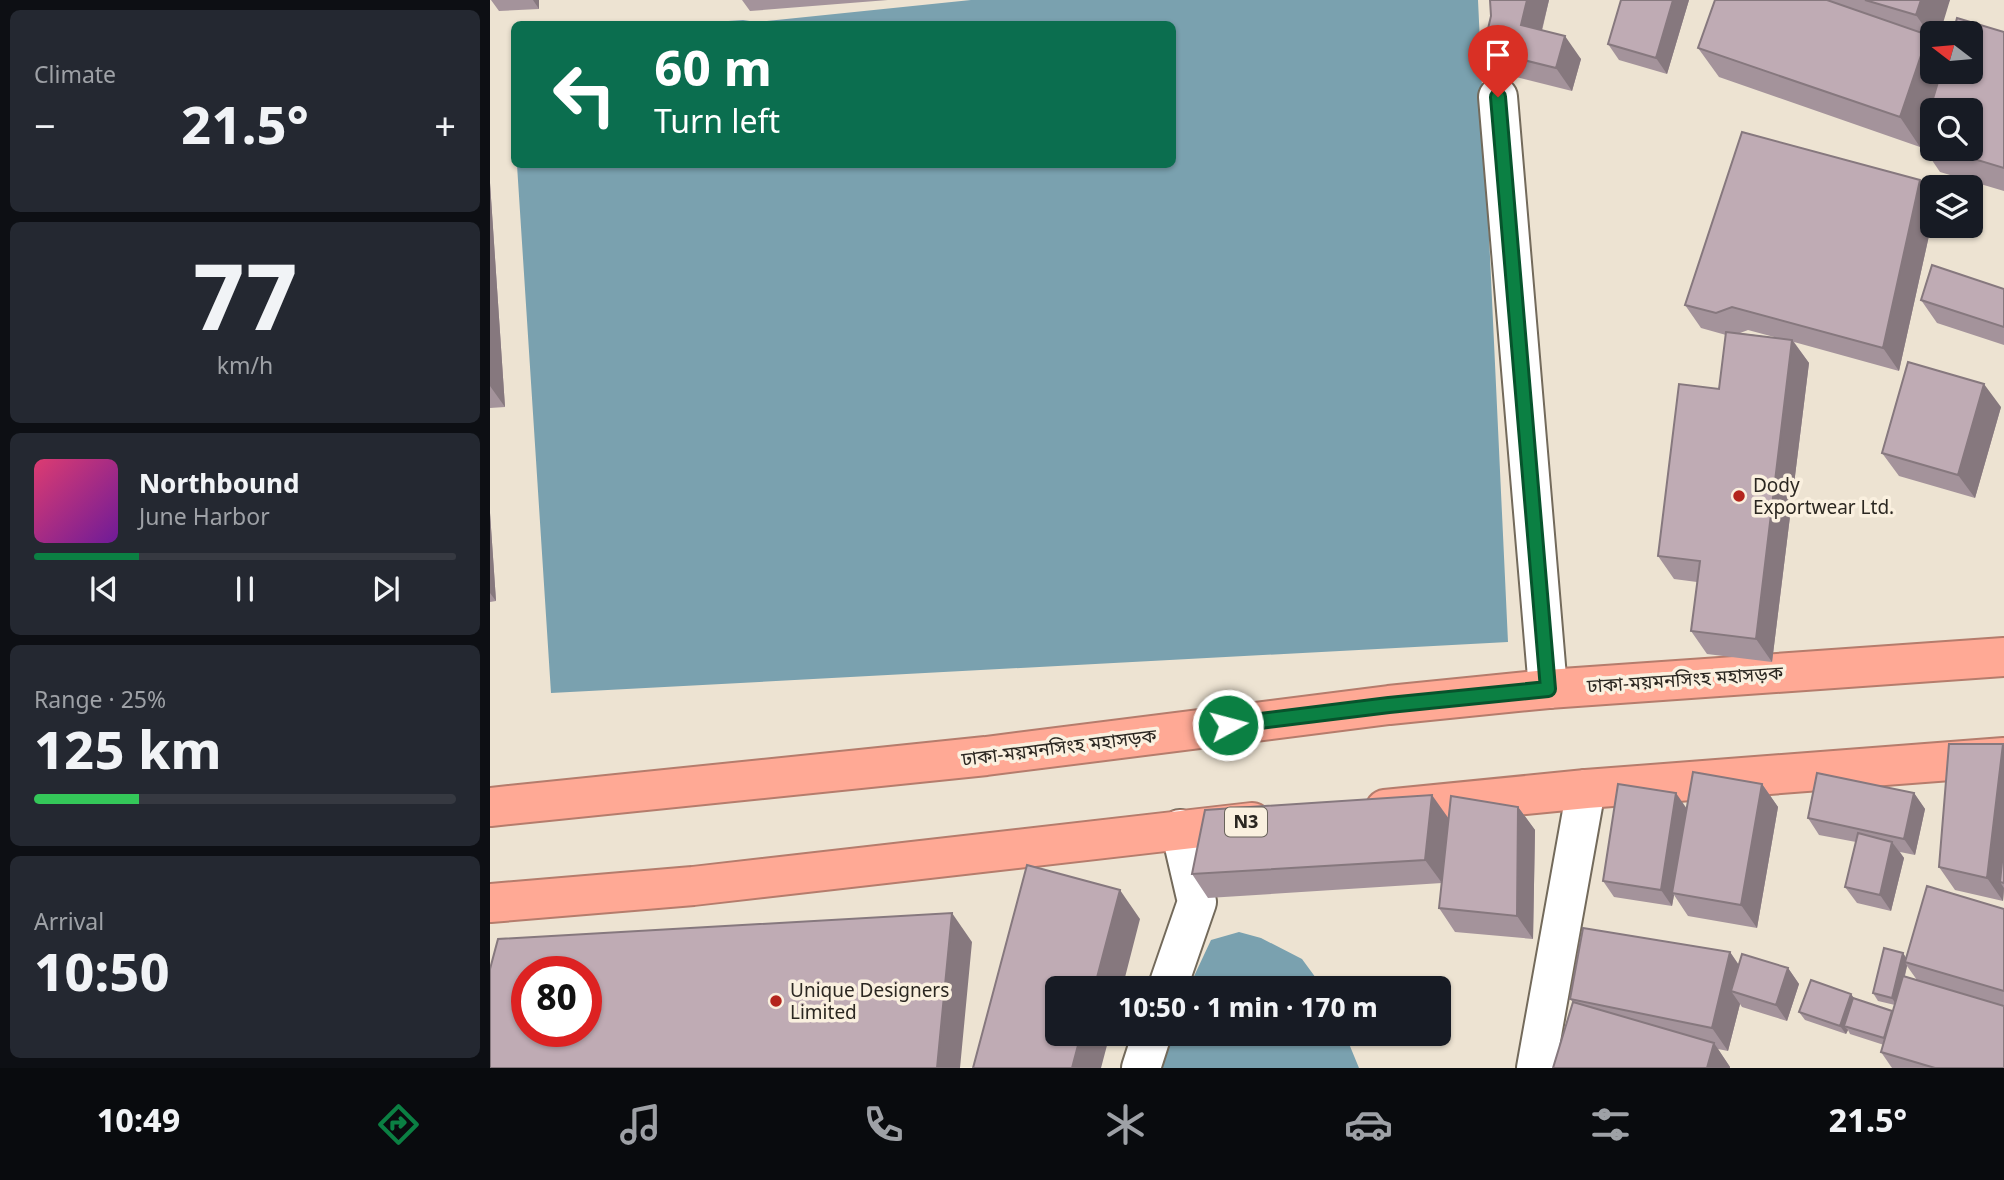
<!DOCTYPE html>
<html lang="en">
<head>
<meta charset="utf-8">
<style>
	:root { --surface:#171b24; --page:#242831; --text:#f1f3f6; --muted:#9ea1a6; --line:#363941; --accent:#0b8043 }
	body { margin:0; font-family:Georgia,"Noto Sans Bengali",serif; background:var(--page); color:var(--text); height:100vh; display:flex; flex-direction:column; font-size:26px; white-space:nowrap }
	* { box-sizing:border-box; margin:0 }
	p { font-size:23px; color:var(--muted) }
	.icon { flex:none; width:38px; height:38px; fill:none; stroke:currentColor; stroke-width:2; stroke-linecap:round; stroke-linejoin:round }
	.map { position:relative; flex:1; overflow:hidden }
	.sheet { display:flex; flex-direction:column; gap:10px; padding:10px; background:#0d0f14; width:490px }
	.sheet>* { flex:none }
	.guide { position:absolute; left:21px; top:21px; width:665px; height:147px; border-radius:10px; box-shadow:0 2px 5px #0004; background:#0b6e4f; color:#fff; overflow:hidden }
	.needle { width:46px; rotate:286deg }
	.buttons { position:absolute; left:1430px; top:21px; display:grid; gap:14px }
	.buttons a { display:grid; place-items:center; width:63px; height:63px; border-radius:10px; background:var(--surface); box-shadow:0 2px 5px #0004; font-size:35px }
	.speed { position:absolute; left:21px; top:956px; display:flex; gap:14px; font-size:35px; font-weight:700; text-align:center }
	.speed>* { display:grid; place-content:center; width:91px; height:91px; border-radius:50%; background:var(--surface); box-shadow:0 2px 5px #0004; line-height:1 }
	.speed .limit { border:10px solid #d22; background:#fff; color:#111 }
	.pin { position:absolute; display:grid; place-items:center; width:60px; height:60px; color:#fff; margin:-72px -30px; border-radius:50% 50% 50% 0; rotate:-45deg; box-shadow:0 0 7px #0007 }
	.pin .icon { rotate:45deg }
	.me { position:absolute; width:77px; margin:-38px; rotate:83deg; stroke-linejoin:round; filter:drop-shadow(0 0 5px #0008) }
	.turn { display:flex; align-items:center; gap:24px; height:147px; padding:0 28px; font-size:32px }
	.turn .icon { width:91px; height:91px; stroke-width:2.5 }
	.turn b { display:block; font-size:49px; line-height:60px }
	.big { font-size:52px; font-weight:700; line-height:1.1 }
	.sheet .tile { flex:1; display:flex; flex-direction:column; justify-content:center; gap:10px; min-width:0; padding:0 24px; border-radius:10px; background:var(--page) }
	.sheet .dial { align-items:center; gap:0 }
	.dial b { font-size:91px; line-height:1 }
	.song { display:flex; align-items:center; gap:21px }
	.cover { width:84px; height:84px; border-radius:10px; background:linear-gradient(135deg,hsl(340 70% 55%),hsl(280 70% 35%)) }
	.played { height:7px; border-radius:4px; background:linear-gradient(90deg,var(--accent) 25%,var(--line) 25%) }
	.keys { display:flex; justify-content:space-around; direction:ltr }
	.heat { display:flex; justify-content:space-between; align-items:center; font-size:38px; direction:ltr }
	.charge { height:10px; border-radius:5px; background:linear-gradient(90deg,#34c759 25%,var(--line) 0) }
	.trip { position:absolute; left:555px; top:976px; width:406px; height:70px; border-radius:10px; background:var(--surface); box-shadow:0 2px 5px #0004; font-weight:700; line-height:70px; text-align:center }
	.tabs { display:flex; height:112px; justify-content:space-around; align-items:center; background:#090b0e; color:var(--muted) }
	.tabs .icon { width:49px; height:49px }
	.tabs .active { color:var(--accent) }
	.tabs b { font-size:32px; color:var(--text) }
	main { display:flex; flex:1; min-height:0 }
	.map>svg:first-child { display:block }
</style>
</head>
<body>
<main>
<section class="sheet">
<div class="tile"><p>Climate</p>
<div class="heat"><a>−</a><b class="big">21.5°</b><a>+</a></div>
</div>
<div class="tile dial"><b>77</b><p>km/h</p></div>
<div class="tile">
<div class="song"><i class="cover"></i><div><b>Northbound</b><p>June Harbor</p></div></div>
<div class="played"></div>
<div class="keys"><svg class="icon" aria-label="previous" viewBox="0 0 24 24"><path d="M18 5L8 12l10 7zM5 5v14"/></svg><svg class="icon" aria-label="pause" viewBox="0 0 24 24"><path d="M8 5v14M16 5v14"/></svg><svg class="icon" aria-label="next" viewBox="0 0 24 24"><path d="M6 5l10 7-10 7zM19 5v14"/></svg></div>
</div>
<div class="tile"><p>Range · 25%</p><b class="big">125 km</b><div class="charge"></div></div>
<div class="tile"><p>Arrival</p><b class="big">10:50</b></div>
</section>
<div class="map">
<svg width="1514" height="1068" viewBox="0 0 1514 1068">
	<rect width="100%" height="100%" fill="#ede3d2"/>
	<path fill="#7aa1af" d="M481,0H988L1018,642L61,693L27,165L682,164V24H194L253,20L266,22Z
		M749,932L771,938L812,959L834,989H698L721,940Z
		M679,1034H855L869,1068H667Z"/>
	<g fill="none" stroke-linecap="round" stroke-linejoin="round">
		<g stroke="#736a5b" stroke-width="42">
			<path id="minor" d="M1008,97L1058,689
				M677,989L707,902L690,829
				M651,1068L662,1034
				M1046,1068L1096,789"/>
		</g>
		<g stroke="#b57c6c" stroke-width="42">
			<path id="highway" d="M0,807L496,756L899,705L1058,689L1514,657
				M895,809L1096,789L1514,757
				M0,903L203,886L762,822"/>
		</g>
		<use href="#minor" stroke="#fff" stroke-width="38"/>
		<use href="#highway" stroke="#ffa995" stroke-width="38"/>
	</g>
	<path fill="#a4939b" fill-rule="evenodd" d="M1,0H49V9L9,11Z
		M252,0H398L260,11Z
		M1000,0H1059L1052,31L1091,59L1082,91L1010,73L993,50L1001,16Z
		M1131,0H1199L1177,74L1129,60L1118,44Z
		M1225,0H1460L1442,33V72L1514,32V191L1450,172L1431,144L1430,147L1229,77L1208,48ZM1442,110L1480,149H1442Z
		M1430,180L1442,197V222L1409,371L1304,342L1319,363L1282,662L1217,654L1201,631L1207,582L1184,579L1168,556L1229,389L1236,335L1211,328L1195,305ZM1258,330L1288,338L1250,333Z
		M0,183L15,407L0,408Z
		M1514,289V345L1447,323L1431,300Z
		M1511,407L1485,498L1409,476L1392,453Z
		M0,513L6,601L0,602Z
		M1514,745V891L1513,901L1465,890L1449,867Z
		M1272,784L1288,807L1267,928L1198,916L1184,895L1182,906L1124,897L1113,881L1197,808Z
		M1424,793L1435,809L1425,855L1410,852L1414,858L1401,911L1367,903L1355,887L1366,842L1329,835L1318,818Z
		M1028,807L1045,830L1043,939L965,932L949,908L952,883L718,898L702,874L959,819Z
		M1514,909V1068H1402L1391,1052L1394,1045L1360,1034L1358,1030L1356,1034L1315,1020L1309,1012L1365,999L1403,1012L1405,1005L1388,1001L1383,993L1413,953L1416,958ZM1417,966L1427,980L1415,976Z
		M1240,952L1249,965L1298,968L1309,984L1297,1021L1252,1007L1250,1004L1238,1051L1228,1049L1240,1067V1068H1063L1083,1002L1080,999Z"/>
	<path fill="#86787e" d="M43,0H49V9Z
		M1037,0H1059L1047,49L1031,25Z
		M1183,0H1199L1177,74L1166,58Z
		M1431,0H1460L1450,33H1442V38L1426,15Z
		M1438,35L1442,41V72H1456L1430,142L1431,144L1430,147L1410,117Z
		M1075,36L1091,59L1082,91L1066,68Z
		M1430,180L1442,197V222L1409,371L1393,348Z
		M0,183L15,407L0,386Z
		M1302,340L1319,363L1282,662L1266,639Z
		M1494,384L1511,407L1485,498L1468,475Z
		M0,513L6,601L0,593Z
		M1513,744L1514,745V883L1510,882L1514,888L1513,901L1497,878Z
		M1272,784L1288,807L1267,928L1251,905Z
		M1186,793L1197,809L1182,893L1184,895L1182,906L1171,890Z
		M1424,793L1435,809L1425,855L1414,839Z
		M942,795L959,819L952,883L935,860Z
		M1028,807L1045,830L1043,939L1027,916Z
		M1402,842L1414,858L1401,911L1390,895Z
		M630,890L650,919L632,989H604Z
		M462,913L482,942L470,1068H447Z
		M1240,952L1256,976L1241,991L1250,1004L1238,1051L1222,1028Z
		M1413,953L1418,961L1415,962L1417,966L1407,1006L1402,998Z
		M1298,968L1309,984L1297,1021L1286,1005Z
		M1361,994L1367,1002L1354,1026L1358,1030L1356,1034L1350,1026Z
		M591,1034H620L611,1068H582Z
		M1224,1043L1240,1067V1068H1217Z"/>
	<path fill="#bfabb4" stroke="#86787e" stroke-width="2" fill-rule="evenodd" d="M1000,0H1037L1031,25L1075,36L1066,68L993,50L1001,16Z
		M1131,0H1183L1166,58L1118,44Z
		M1225,0H1337L1438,35L1410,117L1208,48Z
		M1375,0H1431L1426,15Z
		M1467,18L1514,32V168L1451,149H1480V110H1442V146L1430,142L1451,72H1480V33H1463Z
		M1252,132L1430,180L1393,348L1242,307L1226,313L1195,305Z
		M1442,265L1514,289V327L1431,300Z
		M1236,332L1302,340L1266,639L1201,631L1210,561L1168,556L1189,384L1229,389Z
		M1418,362L1494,384L1468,475L1392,453Z
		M1459,744H1513L1497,878L1449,867Z
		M1203,772L1272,784L1251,905L1182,893Z
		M1327,773L1424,793L1414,839L1318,818Z
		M1128,784L1186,793L1171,890L1113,881Z
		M942,795L935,860L702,874L715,810Z
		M961,796L1028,807L1027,916L949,908Z
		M1368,833L1402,842L1390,895L1355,887Z
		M1514,843V883L1510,882Z
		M537,865L630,890L604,989H567V1034H591L582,1068H483Z
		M1437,886L1514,909V991L1415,962Z
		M462,913L447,1068H0V969L8,939ZM37,971H96V1031H37Z
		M1093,928L1240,952L1222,1028L1080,999Z
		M1394,948L1413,953L1402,998L1383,993Z
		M1252,954L1298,968L1286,1005L1241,991Z
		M1413,976L1514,1006V1068H1445L1391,1052Z
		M1321,980L1361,994L1350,1026L1309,1012Z
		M1363,998L1402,1011L1394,1038L1354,1026Z
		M1083,1002L1224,1043L1217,1068H1063Z"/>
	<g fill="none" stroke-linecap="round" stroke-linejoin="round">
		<g stroke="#07532c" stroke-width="18">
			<path id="route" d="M738,725L899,705L1058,689L1008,97"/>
		</g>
		<use href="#route" stroke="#0b8043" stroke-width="12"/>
	</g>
	<g fill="#b4251d" stroke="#faf0df" stroke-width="2.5">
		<circle cx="1249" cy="496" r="7"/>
		<circle cx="286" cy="1001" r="7"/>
	</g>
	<g text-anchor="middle" stroke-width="7" stroke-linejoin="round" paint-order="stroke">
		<rect fill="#faf0df" stroke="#69635a" stroke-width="2" x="735" y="807.5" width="42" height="29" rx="5"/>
		<g font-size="18" font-weight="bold" fill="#2b2721">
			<text x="756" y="828">N3</text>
		</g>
		<g font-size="19" fill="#2b2721" stroke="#faf0df" text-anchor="start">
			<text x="1263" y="492">Dody<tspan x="1263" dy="22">Exportwear Ltd.</tspan></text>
			<text x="300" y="997">Unique Designers<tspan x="300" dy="22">Limited</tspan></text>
		</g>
		<g font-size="19" fill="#2b2721" stroke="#faf0df">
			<text transform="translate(1195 679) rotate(-4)" y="7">ঢাকা-ময়মনসিংহ মহাসড়ক</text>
			<text transform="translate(569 747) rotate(-7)" y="7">ঢাকা-ময়মনসিংহ মহাসড়ক</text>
		</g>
	</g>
</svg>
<div class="buttons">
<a><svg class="needle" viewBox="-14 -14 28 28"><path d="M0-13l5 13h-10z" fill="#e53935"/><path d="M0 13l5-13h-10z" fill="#9ea1a6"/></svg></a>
<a><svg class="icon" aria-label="search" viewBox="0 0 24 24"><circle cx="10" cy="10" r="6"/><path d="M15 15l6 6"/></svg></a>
<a><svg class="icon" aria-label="layers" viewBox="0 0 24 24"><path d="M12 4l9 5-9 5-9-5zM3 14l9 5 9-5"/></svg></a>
</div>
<div class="speed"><div class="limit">80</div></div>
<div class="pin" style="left:1008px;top:97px;background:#d93025"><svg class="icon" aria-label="arrive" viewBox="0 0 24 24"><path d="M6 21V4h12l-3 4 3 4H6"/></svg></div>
<svg class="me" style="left:738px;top:725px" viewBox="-20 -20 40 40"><circle r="17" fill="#0b8043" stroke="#fff" stroke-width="3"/><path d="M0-11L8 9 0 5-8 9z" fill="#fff"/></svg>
<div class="trip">10:50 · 1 min · 170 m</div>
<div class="guide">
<div class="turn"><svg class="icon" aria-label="left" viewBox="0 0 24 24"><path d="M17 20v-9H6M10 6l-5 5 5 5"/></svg><div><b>60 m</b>Turn left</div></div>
</div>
</div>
</main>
<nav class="tabs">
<b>10:49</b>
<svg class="icon active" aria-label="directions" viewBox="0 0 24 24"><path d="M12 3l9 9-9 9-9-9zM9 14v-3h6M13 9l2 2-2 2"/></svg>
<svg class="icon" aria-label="music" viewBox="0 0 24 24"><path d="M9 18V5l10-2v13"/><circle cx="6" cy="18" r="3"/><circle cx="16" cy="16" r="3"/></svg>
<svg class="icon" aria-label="phone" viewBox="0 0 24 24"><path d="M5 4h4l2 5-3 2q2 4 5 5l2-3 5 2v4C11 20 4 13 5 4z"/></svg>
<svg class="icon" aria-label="climate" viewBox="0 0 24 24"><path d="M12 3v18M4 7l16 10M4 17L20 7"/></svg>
<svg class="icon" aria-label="car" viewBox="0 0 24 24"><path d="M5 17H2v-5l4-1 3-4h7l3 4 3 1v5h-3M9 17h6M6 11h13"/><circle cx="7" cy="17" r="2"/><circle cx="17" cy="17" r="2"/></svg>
<svg class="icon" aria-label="filters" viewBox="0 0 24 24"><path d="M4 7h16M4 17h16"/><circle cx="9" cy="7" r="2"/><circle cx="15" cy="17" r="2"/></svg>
<b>21.5°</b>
</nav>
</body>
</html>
